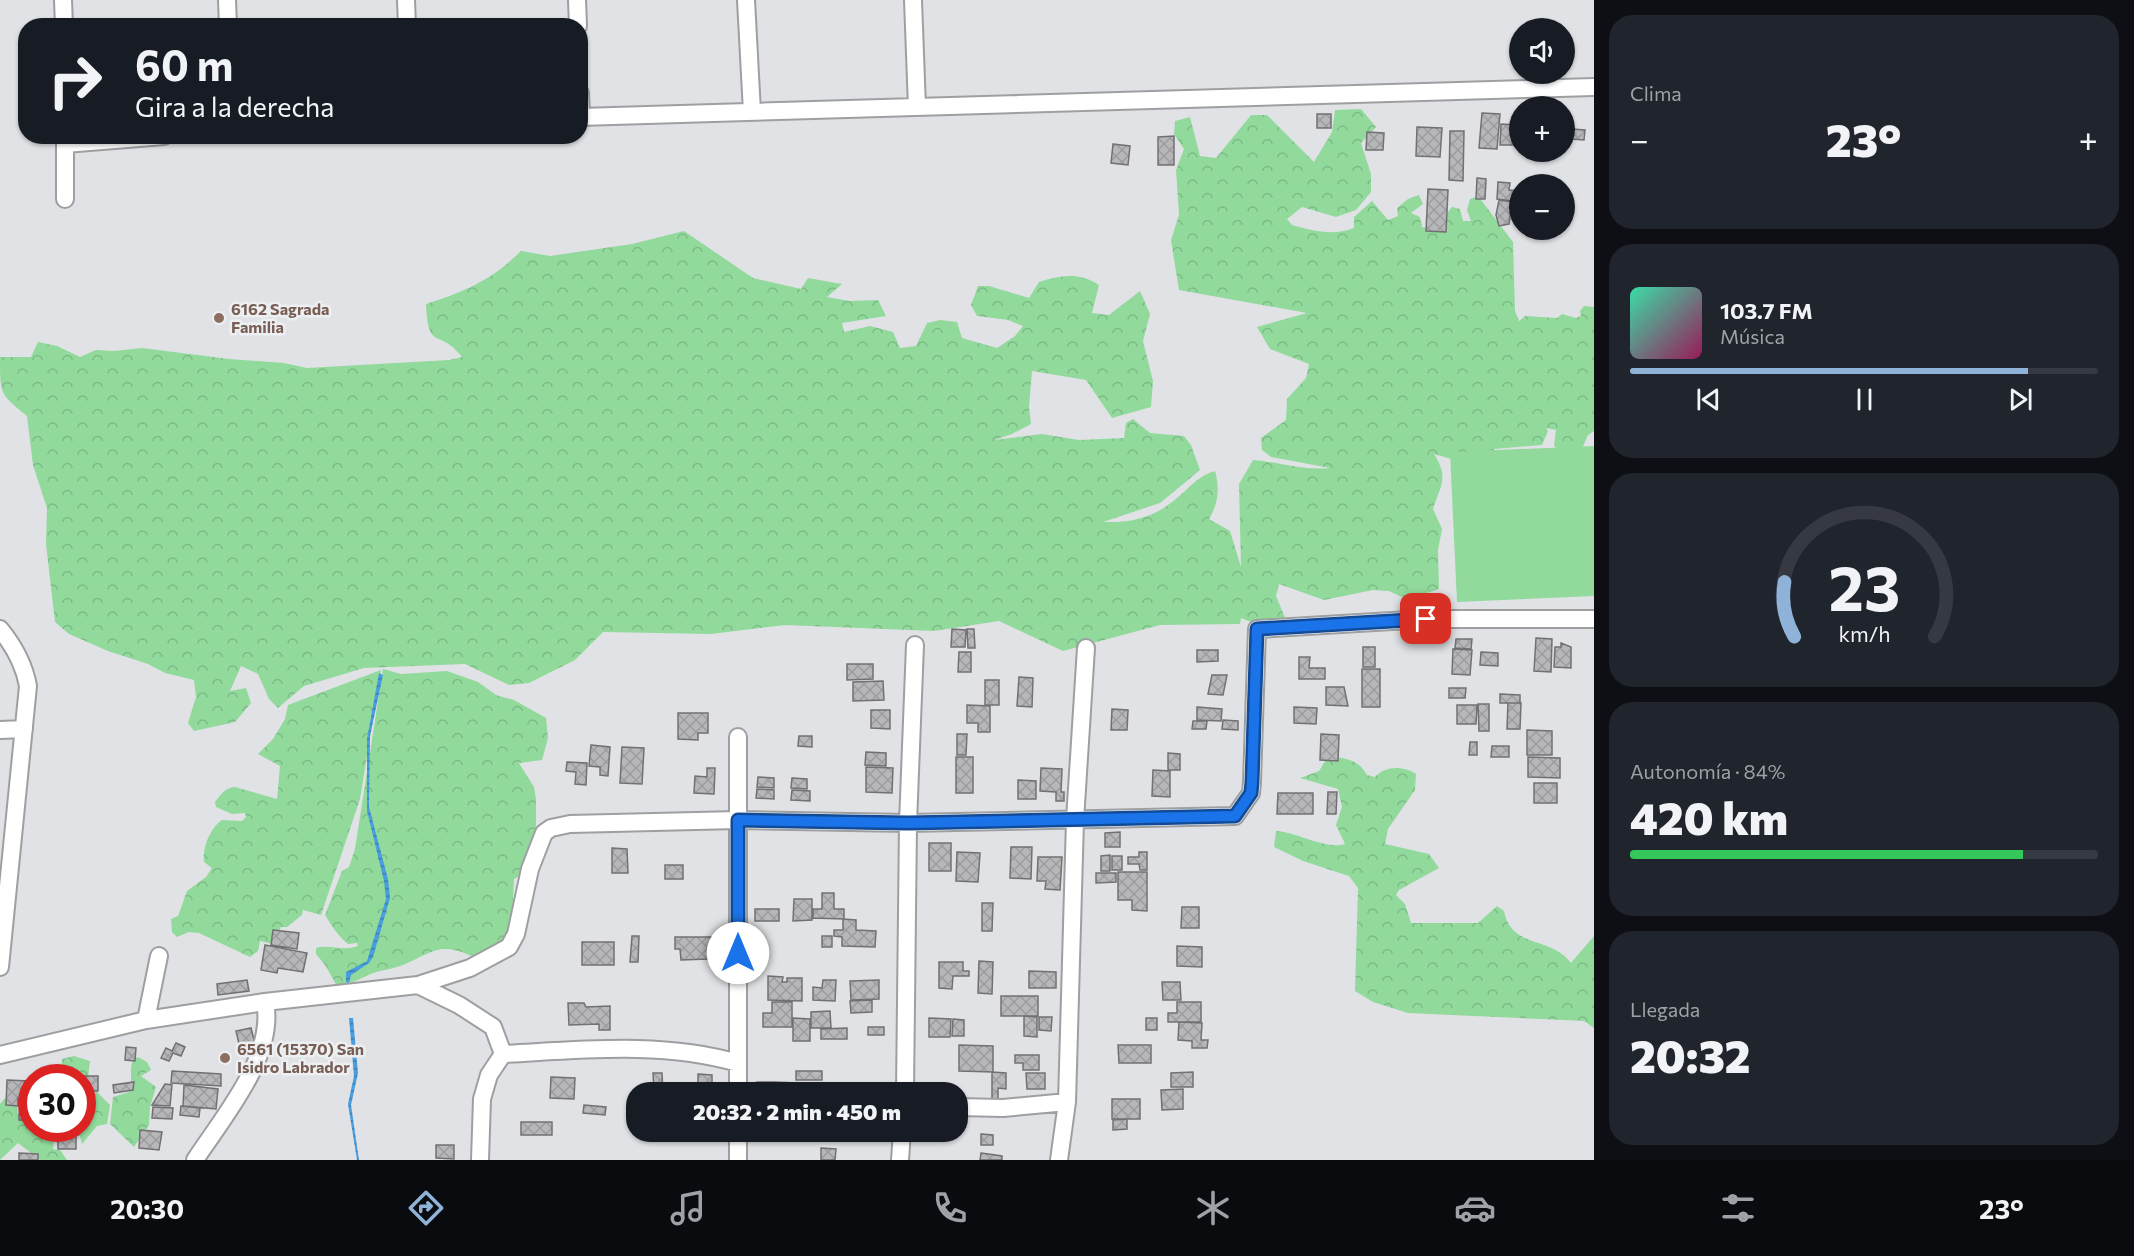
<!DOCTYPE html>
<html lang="es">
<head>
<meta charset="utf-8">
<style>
	:root { --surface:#171b24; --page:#20242c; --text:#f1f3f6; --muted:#9ea1a6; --line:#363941; --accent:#8fb3d8 }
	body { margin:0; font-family:Commissioner,sans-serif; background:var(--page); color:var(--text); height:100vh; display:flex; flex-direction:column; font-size:22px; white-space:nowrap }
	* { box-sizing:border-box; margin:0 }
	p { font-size:20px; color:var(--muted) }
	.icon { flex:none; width:33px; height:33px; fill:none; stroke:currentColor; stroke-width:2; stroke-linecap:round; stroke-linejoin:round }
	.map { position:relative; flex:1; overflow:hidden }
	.drawer { display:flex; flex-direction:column; gap:15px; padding:15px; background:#0d0f14; width:540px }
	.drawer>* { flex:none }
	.top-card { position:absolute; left:18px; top:18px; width:570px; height:126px; border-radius:24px; box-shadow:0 2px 4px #0004; background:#171b24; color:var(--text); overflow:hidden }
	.fabs { position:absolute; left:1509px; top:18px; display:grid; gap:12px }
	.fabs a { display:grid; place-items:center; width:66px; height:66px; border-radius:50%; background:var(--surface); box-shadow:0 2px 4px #0004; font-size:30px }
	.speed { position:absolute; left:18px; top:1064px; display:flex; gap:12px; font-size:30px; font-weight:700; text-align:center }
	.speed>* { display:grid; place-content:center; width:78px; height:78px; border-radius:50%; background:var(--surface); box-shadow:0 2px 4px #0004; line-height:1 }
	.speed .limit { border:9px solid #d22; background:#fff; color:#111 }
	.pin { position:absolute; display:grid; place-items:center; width:51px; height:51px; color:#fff; margin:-26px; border-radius:12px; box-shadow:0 3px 9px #0006 }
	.me { position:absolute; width:66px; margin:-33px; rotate:0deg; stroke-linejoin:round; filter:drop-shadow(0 0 4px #0008) }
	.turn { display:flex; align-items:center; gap:21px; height:126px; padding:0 18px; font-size:27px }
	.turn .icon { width:78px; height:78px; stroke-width:2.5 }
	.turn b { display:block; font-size:42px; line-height:51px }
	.big { font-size:45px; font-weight:800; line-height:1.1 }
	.drawer .card { flex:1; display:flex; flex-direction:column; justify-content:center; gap:9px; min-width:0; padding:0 21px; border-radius:24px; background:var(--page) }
	.drawer .dial { align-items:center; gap:0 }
	.dial svg { height:156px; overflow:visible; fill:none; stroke:var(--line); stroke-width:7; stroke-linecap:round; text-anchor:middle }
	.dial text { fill:var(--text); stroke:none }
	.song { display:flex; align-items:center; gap:18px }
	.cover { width:72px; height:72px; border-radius:9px; background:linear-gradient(135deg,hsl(160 70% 55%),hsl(330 70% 35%)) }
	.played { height:6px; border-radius:3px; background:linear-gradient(90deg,var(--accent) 85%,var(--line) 85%) }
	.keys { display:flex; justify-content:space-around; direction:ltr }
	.heat { display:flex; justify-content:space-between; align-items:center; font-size:33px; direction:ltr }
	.charge { height:9px; border-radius:4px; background:linear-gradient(90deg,#34c759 84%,var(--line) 0) }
	.trip { position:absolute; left:626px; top:1082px; width:342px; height:60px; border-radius:24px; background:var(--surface); box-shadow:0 2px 4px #0004; font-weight:800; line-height:60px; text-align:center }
	.menu { display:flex; height:96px; justify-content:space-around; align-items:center; background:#090b0e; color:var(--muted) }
	.menu .icon { width:42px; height:42px }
	.menu .current { color:var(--accent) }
	.menu b { font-size:27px; color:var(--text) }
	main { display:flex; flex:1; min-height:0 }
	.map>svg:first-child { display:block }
</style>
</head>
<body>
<main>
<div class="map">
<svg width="1594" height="1160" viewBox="0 0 1594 1160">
	<defs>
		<pattern id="forest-crowns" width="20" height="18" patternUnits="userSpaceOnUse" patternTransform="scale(1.5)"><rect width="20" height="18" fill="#91da9c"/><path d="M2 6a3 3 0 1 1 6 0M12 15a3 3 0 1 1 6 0" fill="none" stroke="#7cba85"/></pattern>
		<pattern id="water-rules" width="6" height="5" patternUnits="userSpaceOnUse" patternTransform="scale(1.5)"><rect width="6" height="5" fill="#499edf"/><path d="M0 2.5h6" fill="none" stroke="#3b7fb3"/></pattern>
		<pattern id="building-cross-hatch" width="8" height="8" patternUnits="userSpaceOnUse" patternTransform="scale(1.5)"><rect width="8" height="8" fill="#b7b7b9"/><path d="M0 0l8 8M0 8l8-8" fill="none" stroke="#9c9c9e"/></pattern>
	</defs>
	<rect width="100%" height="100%" fill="#e0e2e5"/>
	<path fill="url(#forest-crowns)" d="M1361,109L1376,127L1361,143L1371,174V192L1356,210L1336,217L1302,207L1287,219L1292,225C1314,231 1332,236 1354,228V217L1372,201L1388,220L1398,216L1397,208L1408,199L1419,195L1423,204L1411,213L1420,217L1422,227L1441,231L1445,216L1452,207L1460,209L1463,221H1471L1467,210L1470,199L1478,196L1513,242L1515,311L1519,321L1525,316L1557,318L1562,314L1576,318L1581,316L1580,311L1584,306L1594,307V431L1588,435L1580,453H1563L1554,446L1556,430L1546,428L1548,431L1542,445L1494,449L1496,461L1462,462L1434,454C1449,478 1441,484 1433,509L1442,529L1438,550L1439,589L1415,597H1402L1389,591L1373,590L1324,600L1279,584L1276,596L1286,620L1256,624L1241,618L1240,624L1160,625L1063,651L999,621L934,631L785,625L711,634L603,632L575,660L529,683L509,685L465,664L364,668L304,686L278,708L269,699L258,674L241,666L230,691L246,688L251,703L235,722L194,731L188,723L196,697L194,680L165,673L148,664L108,651L69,634L55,622L46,544L47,508L33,465L27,416C0,394 0,395 0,357H31L38,342L57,346L80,357L96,350L114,351L142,348L229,359L284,363L307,368L449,360L462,357C439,327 428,353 426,304C464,292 492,280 521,251L550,256L632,244L684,231L753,278L801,289L808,278L842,284L827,297L849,301L878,300L886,316L842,323L844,332L870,326L893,332L900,348L916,346L927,323L940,320L957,322L962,338L997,348L1015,336L1023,326L1008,320L977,316L971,305L978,286H989L1029,298L1039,282C1061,275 1079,272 1099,285L1092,313L1109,315L1140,291L1150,314L1143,341L1153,381L1151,407L1112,418L1086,380L1032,371L1029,407L1031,424L1012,434L994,440L1042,434L1079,440L1124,438L1126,423L1133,419L1150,433L1184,436L1191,445L1200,470L1160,503L1103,522C1131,523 1154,518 1177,498C1189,488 1199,475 1215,471C1220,489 1218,504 1209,519L1230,531L1241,567L1239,484L1253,460C1280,462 1303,471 1330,468L1271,457L1262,450L1261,438L1286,420L1287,399L1306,378L1309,364L1270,349L1257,327L1307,313L1179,290L1171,240L1179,215L1176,170L1184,149L1174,134L1175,121L1190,117L1200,156L1216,158L1251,115H1267L1314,162L1332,132L1335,110Z
		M383,669L401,674L447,671L478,682L496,695L514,700L546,718L548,738L542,760L519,763L534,787L536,800V828L527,872L514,879L511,939L476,958C439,941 436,951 403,965C395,968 388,969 380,971C364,975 357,983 337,986L325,965L316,954V948C332,944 342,952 358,946L357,943L348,944C339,937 331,925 325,915L342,871L349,867L355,849Z
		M381,670L360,799L321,915L303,910L302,915L287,927H281L273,944L260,941L258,951L250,957L199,933L189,932L177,937L172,932L171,919L178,916L187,891L206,877L212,868L204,862C202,848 210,828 222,820L242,821L246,817L245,813L232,814L216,807L215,802C221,794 225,788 235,787L277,799L280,766L258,754L273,739L285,719L288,705Z
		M1336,757C1350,759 1360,762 1367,775L1375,777C1385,765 1405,766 1416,774L1415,790L1388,829L1385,844L1429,854L1439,868L1399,890L1396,895L1405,904L1411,923H1478L1497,906L1504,911C1511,949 1551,936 1571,963L1594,936V1028L1584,1021L1408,1013L1373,1002L1355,991L1358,888L1349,876L1303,861L1274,847L1276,831C1297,832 1326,850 1345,844L1336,825L1342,807L1338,789L1300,778L1319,771L1326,760Z
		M74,1056L90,1061L88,1078L61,1077L62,1059Z
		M138,1057L147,1062L151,1070L141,1076L156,1087L150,1107L149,1125L134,1147L110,1124L113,1097L129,1092C134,1080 128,1072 133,1060Z
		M97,1092L110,1105L107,1124L97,1126L82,1144L80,1136L60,1135L56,1128H82L83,1094Z
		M5,1098L17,1107V1113L28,1123L31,1122L32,1128H47L55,1133L53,1149L60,1150L67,1160H40L18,1143L0,1160V1104Z"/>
	<path fill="#91da9c" d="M1594,446V596L1457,602L1450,452Z"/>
	<path fill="url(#water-rules)" d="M379,673L383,675L370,736L369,807L388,879L390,898L373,957L369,963L351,975L349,983L346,982V972L367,961L386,899L384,881L367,811V739Z
		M349,1018H353L358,1073L351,1105L359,1160H357L348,1104L354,1076Z"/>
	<path fill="url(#building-cross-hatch)" stroke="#717073" stroke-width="1.5" d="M1482,113L1500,114L1497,149L1479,148Z
		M1317,114H1331V128H1317Z
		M1501,124L1517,125L1515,145H1500Z
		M1417,127L1442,128L1440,157L1416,156Z
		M1572,129L1585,130L1584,140L1571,139Z
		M1450,131H1464L1463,181L1449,180Z
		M1367,132L1384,133L1383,150H1366Z
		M1174,136V165H1158V137Z
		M1113,144L1130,146L1128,165L1111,163Z
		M1477,178L1486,179L1485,199H1476Z
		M1498,182L1510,183L1509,190L1519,191L1518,202L1497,199Z
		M1428,189L1448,190L1446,232L1426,231Z
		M1499,200L1512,202L1509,224L1499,226L1496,215Z
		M952,629L966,630L965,647H951Z
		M967,629H974L975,648H968Z
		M1536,638L1552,639L1551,672L1534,671Z
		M1456,639H1472L1471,649L1455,648Z
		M1561,643L1571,647V668L1554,667L1555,647H1561Z
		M1363,647H1375V667H1363Z
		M1453,649L1472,650L1470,675L1452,674Z
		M1197,650H1218V661L1197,662Z
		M959,652H971V672H958Z
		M1481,652L1498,653V666L1480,665Z
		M1299,657H1310L1309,668H1325V679H1299Z
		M847,664H873V679L847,680Z
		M1362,669H1380V707H1362Z
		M1212,675H1227L1223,695L1208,694Z
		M1019,677L1033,678L1032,707L1017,706Z
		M985,680H999V705H985Z
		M883,681L884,700L853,701V682Z
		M1326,687H1344L1348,706L1326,705Z
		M1449,688H1466L1465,698H1449Z
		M1500,694L1520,695V703H1500Z
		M1508,703H1521L1520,729H1507Z
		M1478,704H1489V731H1479Z
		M967,705L990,706V732H978V723H967Z
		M1457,705H1477L1476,724H1457Z
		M1197,707L1222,709L1221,721L1197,720Z
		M1294,707L1317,708L1316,724L1294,723Z
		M1112,709L1128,710L1127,730H1111Z
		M871,710H890V729L871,728Z
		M678,713H708V733H698V740L678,739Z
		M1223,720L1238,721V730L1222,729Z
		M1193,721H1207L1206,729H1192Z
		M1527,730L1552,731V755H1527Z
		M957,734H967L966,755H957Z
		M1321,734L1339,735L1338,761L1320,760Z
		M799,736H812V747L798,746Z
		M1470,742H1477V755H1469Z
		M591,745L610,747L608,776L600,775V767L589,766Z
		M1492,746H1509V757H1491Z
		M622,747L644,748L642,784L620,783Z
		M866,752L886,753V766L865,765Z
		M1168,753L1180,754V770H1168Z
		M956,757H973V793H956Z
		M1528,757L1560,758V778L1528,777Z
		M567,762L587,763L586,785L575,784L576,772L566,771Z
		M866,767L893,768L892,793L866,792Z
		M707,768H715L714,794L694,793L695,776L707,777Z
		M1041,768L1062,769L1061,792H1064V801H1056V792L1040,791Z
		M1153,770L1170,771V797L1152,796Z
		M758,777L774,778V788L757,787Z
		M792,778L807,779V789L791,788Z
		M1018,780L1036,781V799H1018Z
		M1534,783H1557V803H1534Z
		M757,789L774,790V799L756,798Z
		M792,790L810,791V801L791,800Z
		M1328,792H1337L1336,814H1327Z
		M1278,793H1313V814H1277Z
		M1120,832V847H1105V833Z
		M929,843H951V871H929Z
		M1011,847H1032L1031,879L1010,878Z
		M612,848L627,849L628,873H612Z
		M957,852L980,853L978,882L956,881Z
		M1139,852H1147V870H1140L1139,864H1128V857H1139Z
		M1110,855V871H1101V856Z
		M1112,856H1122V870H1112Z
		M1038,857H1062L1060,890L1045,889L1046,881H1037Z
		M665,865H683V879H665Z
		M1118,872H1147V911L1132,910V900H1118Z
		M1096,873H1116V882L1096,883Z
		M822,893H834V909H844V919L813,918V909H822Z
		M794,899H812V920L793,921Z
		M982,903H993L992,931H982Z
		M1182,907H1199V928H1181Z
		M755,909H779V921H755Z
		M843,919L856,920V930L876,931L875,947L842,946V937L834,936V930H843Z
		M273,930L299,933L297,949L271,945Z
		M632,936H639L638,962H630Z
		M822,936H832V947H822Z
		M675,937H719V951H708V959L681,960L680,949H675Z
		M582,942H614V965H582Z
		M265,945L307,953L303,972L278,968L277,973L261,970Z
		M1177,946L1202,947V967L1177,966Z
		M979,961L993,962L992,994L978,993Z
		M939,962H963V971H969V976H953L952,989L939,988Z
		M1029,971L1056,972V988H1029Z
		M768,976L783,977L782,982H787V978H802V1001L768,1000Z
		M247,980L249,991L218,995L217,984Z
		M823,980H836L835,1001L813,1000V987L822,988Z
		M879,980V999L851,1000L850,981Z
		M1162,982H1180L1181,1000H1163Z
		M1001,996H1038V1016H1001Z
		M872,1000V1012L851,1013L850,1001Z
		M772,1002H792V1027H763V1013H772Z
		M1177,1002H1201V1022H1168V1013H1177Z
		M568,1003H584L586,1007L610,1006V1030H599V1024L569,1025Z
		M830,1011L831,1028H811V1012Z
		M1024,1016L1037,1017V1037L1024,1036Z
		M1039,1017H1052L1051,1031L1039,1030Z
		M793,1018L810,1019V1041H793Z
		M929,1018L951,1019L950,1037H929Z
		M1146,1018H1157V1030H1146Z
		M953,1019L964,1020V1036H952Z
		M1179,1022L1202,1023L1201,1040H1208L1207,1048H1192V1041L1178,1040Z
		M868,1027H884V1035H868Z
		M251,1028L255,1044L250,1045L251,1049L241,1052L236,1031Z
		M847,1028V1039H821V1029Z
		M176,1043L185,1047L181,1056L173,1053L169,1061L161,1058L166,1048L172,1051Z
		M959,1045L993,1046V1072L959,1071Z
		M1118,1045H1151V1063H1119Z
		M126,1047L136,1048L135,1061L125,1060Z
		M1015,1055H1039V1070H1023V1063H1015Z
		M172,1071L221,1074V1086L171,1083Z
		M796,1071H822V1080H796Z
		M992,1072L1006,1073V1089L998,1088V1099H992Z
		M1193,1072V1087H1171V1073Z
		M653,1073H662L663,1092H654Z
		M1026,1073H1045V1089H1027Z
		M698,1074L712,1075V1092H698Z
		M82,1076H98V1091H82Z
		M551,1077L575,1078L574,1099L550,1098Z
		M7,1080L29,1081L28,1099L18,1098V1106L6,1105Z
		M134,1082L133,1090L114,1093L113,1085Z
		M757,1082H773V1092H757Z
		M774,1082L797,1083L796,1092H774Z
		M165,1084L172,1085L170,1106L152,1105Z
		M184,1085L218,1089L216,1109L183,1106Z
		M1183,1089V1109L1162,1110L1161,1090Z
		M20,1099H28V1120H19Z
		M1112,1099H1140V1119H1112Z
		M584,1105L606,1107L605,1115L583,1113Z
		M181,1106L200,1108L199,1117L180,1115Z
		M153,1107L173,1108L172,1119L152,1118Z
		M1127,1119V1129L1113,1130V1120Z
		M521,1122H552V1135H521Z
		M140,1130L162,1132L159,1150L139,1148Z
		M981,1134L993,1135V1145H981Z
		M58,1135H76V1149H58Z
		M436,1145H454V1159L436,1158Z
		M821,1148L836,1149L835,1160H821Z
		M19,1153L38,1154V1160H19Z
		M981,1153L1002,1156V1160H980Z"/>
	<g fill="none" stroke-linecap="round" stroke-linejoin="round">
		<g stroke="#9d9fa1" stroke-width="20">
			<path id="minor" d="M63,0L64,26
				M227,0L228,26
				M406,0L407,26
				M577,0L578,26
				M746,0L752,112
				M913,0L917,107
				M580,93L581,117
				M580,117L1594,87
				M65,136V199
				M65,144L164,136
				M0,629C14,646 24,664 28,686L0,967
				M0,730L24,729
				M418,985L459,1005L493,1027L503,1054L489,1075L482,1099L480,1160
				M146,1020L159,956
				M503,1054C581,1050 662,1041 738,1063
				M0,1055L146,1020L265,1002L418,985L470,968L509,947L516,934L530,869L544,833L551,828L570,824L738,820L908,823L1235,816L1251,793L1252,782L1257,629L1426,619H1594
				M738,1092V737
				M905,1092L908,823L915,645
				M957,1107L1003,1108L1067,1102
				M195,1160C223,1117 276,1056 265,1002
				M738,1160V1131
				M900,1160L902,1131
				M1059,1160L1067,1102L1075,820L1086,648"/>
		</g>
		<use href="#minor" stroke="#fff" stroke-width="16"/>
	</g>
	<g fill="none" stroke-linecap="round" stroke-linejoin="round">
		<g stroke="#114b97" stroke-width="15">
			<path id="route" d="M738,953V820L908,823L1235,816L1251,793L1252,782L1257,629L1426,619"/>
		</g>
		<use href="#route" stroke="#1a73e8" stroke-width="10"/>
	</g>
	<g fill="#8d6e63" stroke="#edf0f2" stroke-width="2">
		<circle cx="219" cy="318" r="6"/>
		<circle cx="225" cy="1058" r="6"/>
	</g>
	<g text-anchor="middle" stroke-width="5" stroke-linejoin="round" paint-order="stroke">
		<g font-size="16" font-weight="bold" fill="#785e54" stroke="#edf0f2" text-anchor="start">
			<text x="231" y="315">6162 Sagrada<tspan x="231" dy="18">Familia</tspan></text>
			<text x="237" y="1055">6561 (15370) San<tspan x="237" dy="18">Isidro Labrador</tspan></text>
		</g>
	</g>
</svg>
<div class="fabs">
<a><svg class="icon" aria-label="sound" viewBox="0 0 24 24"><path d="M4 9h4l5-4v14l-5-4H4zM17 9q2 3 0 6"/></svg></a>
<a>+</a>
<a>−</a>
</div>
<div class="speed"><div class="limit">30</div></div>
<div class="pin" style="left:1426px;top:619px;background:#d93025"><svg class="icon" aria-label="arrive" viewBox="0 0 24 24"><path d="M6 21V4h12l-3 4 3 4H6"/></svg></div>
<svg class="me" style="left:738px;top:953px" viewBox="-20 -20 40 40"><circle r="19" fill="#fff"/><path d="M0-13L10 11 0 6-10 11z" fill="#1a73e8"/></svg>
<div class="trip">20:32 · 2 min · 450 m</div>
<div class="top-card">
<div class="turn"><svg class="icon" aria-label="right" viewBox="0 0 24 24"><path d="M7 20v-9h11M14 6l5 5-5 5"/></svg><div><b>60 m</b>Gira a la derecha</div></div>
</div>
</div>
<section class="drawer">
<div class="card"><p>Clima</p>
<div class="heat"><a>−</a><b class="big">23°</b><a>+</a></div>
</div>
<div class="card">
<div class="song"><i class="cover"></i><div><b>103.7 FM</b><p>Música</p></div></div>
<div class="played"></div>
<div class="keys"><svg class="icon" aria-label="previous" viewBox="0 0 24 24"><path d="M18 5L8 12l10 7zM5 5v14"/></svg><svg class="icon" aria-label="pause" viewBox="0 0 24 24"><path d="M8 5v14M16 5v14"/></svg><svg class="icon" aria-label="next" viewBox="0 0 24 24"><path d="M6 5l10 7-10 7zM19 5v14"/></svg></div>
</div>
<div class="card dial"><svg viewBox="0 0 100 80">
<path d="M14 69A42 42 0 1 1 86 69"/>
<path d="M14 69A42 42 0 0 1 9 41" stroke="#8fb3d8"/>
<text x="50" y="56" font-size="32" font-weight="700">23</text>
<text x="50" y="72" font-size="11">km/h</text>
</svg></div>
<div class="card"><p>Autonomía · 84%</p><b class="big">420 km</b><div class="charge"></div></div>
<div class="card"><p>Llegada</p><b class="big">20:32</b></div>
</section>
</main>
<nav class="menu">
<b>20:30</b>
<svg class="icon current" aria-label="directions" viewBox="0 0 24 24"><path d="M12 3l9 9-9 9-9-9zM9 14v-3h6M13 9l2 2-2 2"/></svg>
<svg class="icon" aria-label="music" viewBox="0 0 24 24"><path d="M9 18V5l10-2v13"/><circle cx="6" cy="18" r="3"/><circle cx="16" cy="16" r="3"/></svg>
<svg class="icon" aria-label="phone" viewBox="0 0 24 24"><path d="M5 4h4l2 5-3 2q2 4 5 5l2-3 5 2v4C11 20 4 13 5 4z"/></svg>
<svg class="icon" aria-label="climate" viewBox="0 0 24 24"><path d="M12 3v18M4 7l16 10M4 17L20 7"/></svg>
<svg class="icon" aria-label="car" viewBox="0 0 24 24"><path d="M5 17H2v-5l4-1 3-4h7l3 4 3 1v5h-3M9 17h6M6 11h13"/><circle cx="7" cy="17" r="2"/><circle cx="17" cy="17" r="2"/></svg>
<svg class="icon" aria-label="filters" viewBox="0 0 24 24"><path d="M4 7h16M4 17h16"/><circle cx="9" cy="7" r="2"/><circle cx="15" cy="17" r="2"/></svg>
<b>23°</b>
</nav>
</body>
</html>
